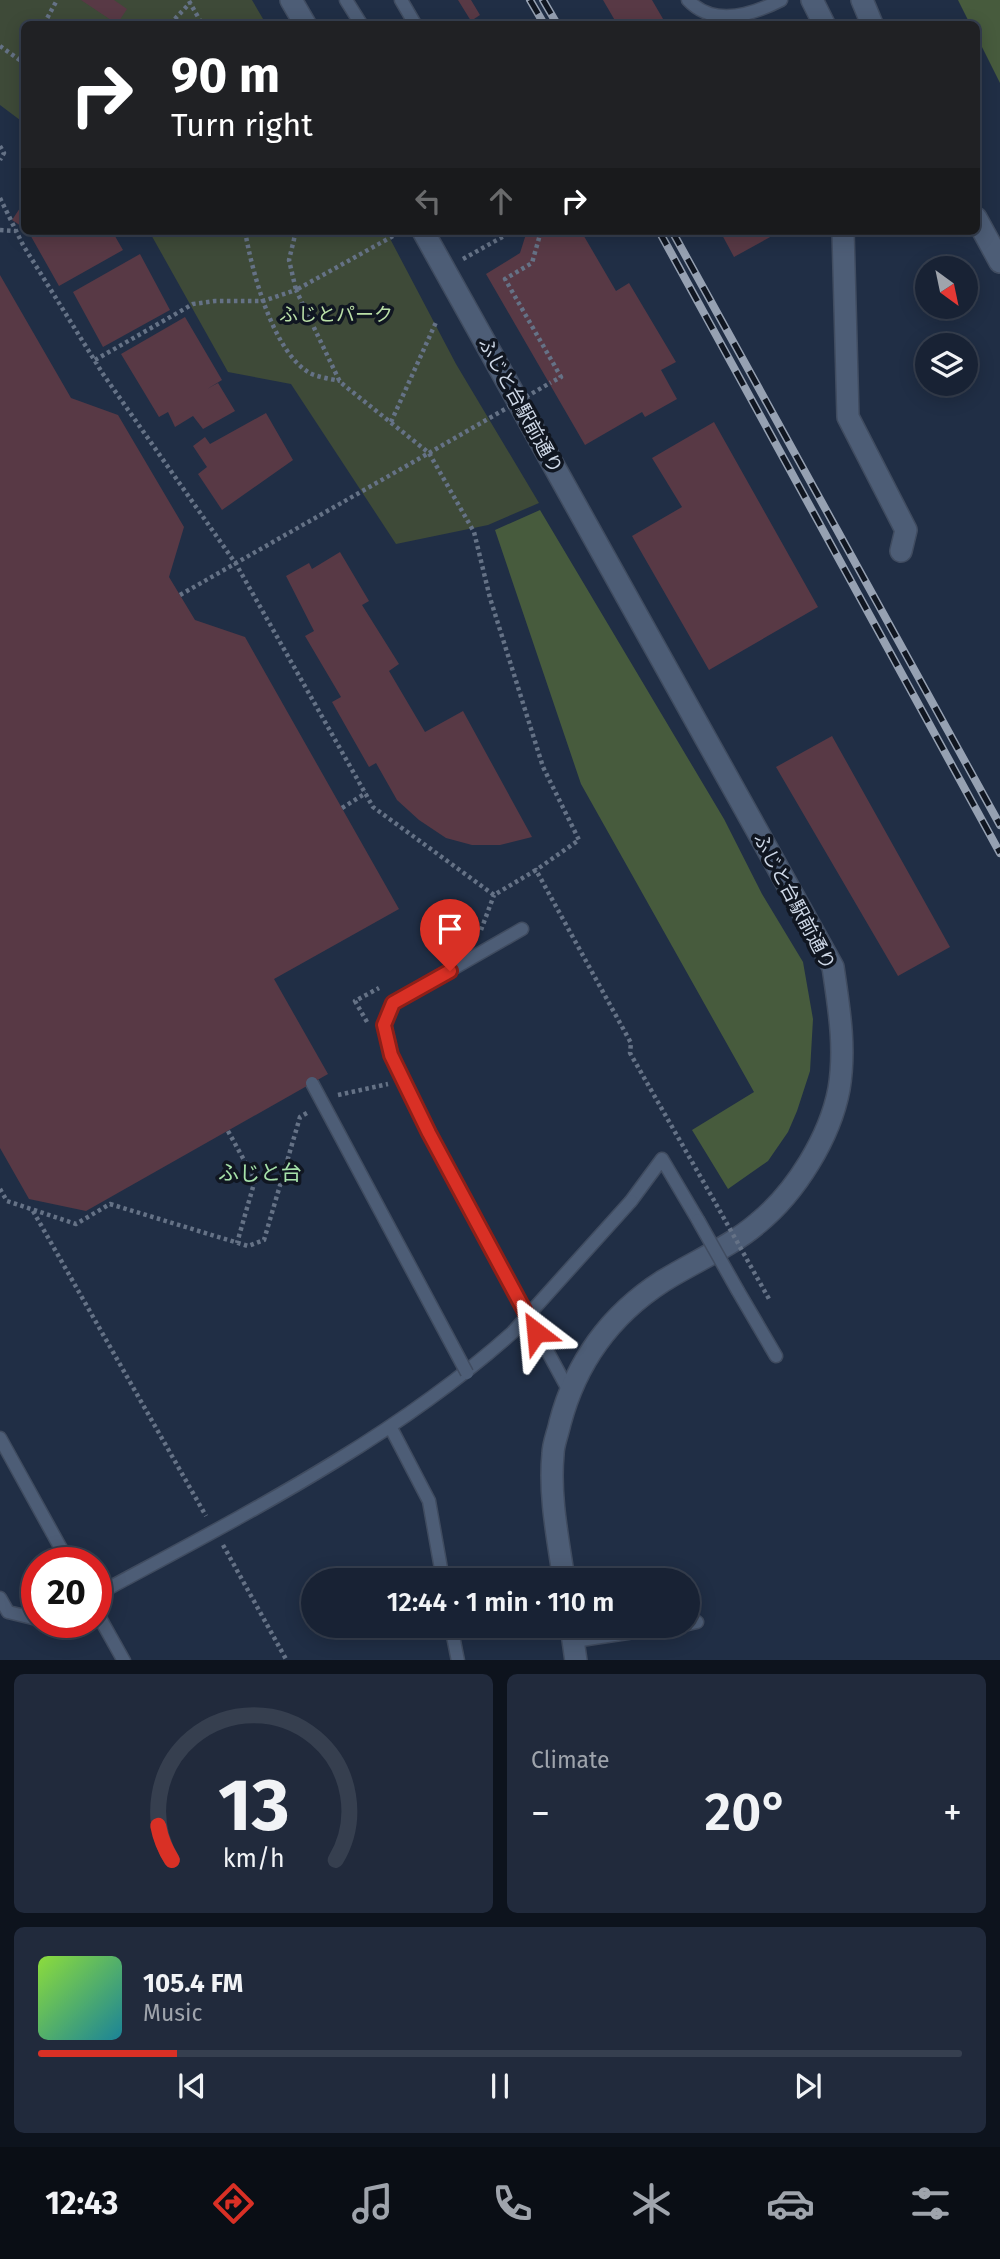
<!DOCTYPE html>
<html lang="en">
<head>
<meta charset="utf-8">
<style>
	:root { --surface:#182234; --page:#212a3c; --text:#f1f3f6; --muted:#9fa4ac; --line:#363f4f; --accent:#d93025 }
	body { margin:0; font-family:"Fira Sans","Noto Sans JP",sans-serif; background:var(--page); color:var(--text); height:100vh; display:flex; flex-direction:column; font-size:26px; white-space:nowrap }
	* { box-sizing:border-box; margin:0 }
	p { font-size:23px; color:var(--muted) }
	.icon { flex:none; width:38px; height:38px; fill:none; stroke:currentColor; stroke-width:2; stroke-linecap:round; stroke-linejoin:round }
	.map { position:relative; height:1660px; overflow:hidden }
	.sheet { display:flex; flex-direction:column; gap:14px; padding:14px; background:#0d131d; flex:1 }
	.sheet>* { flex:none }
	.banner { position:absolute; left:21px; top:21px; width:959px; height:214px; border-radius:10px; box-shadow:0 4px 18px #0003,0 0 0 2px var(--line); background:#202124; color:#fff; overflow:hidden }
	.needle { width:46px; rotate:147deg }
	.controls { position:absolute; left:915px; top:256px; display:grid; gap:14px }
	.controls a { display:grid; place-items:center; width:63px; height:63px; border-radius:50%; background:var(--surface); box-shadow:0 4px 18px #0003,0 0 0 2px var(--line); font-size:35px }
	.speed { position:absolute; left:21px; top:1547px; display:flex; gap:14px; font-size:35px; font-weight:700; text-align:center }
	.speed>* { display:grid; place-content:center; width:91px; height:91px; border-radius:50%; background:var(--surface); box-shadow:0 4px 18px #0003,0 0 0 2px var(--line); line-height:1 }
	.speed .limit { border:10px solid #d22; background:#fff; color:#111 }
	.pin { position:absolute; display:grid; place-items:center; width:60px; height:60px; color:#fff; margin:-72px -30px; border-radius:50% 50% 50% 0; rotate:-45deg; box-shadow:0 0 7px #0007 }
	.pin .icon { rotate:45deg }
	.me { position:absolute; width:77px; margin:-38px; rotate:331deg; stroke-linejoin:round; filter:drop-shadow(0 0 5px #0008) }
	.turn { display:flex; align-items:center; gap:24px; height:147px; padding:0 35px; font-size:32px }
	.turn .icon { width:91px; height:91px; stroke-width:2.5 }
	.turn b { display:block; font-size:49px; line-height:60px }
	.lanes { display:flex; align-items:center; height:66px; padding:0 35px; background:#0003; justify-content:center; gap:35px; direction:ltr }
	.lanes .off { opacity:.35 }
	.big { font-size:52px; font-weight:600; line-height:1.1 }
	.sheet .card { flex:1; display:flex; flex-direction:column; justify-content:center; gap:10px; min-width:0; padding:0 24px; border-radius:10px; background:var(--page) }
	.sheet .dial { align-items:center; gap:0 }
	.dial svg { height:182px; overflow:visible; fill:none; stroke:var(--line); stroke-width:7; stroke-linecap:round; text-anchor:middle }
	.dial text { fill:var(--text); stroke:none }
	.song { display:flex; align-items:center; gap:21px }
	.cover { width:84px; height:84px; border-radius:10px; background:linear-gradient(135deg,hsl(90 70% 55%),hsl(190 70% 35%)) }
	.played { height:7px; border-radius:4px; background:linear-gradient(90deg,var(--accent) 15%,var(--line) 15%) }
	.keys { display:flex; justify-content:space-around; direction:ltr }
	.heat { display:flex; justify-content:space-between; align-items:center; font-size:38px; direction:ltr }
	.sheet .tiles { flex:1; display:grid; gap:14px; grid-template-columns:1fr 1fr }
	.card:last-child { grid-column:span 2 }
	.trip { position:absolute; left:301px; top:1568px; width:399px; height:70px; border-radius:35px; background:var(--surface); box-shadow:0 4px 18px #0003,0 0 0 2px var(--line); font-weight:600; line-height:70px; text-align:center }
	.tabs { display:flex; height:112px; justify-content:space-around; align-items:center; background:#0a0e15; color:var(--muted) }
	.tabs .icon { width:49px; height:49px }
	.tabs .selected { color:var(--accent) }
	.tabs b { font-size:32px; color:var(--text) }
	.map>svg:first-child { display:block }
</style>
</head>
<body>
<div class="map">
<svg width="1000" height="1661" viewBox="0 0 1000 1661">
	<rect width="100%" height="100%" fill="#202e45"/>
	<path fill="#3e4a38" d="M0,0H252L266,24H24V123L0,105Z
		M149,231H386L456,364L539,503L488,525L396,544L291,384L228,372Z"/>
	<path fill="#475b3d" d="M958,0H1000V83L977,37L976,24H970Z
		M540,510L724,819L762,894L803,962L813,1019L810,1071L797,1111L788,1132L768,1161L728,1189L692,1130L754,1092L581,784L495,530Z"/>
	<path fill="#583945" d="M81,0H114L127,9L117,24Z
		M458,0H471L480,15L471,21Z
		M603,0H652L666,24H617Z
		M24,202V228L12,220Z
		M28,231H112L123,250L59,286Z
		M527,231H581L616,291L629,283L676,362L661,370L677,399L645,417L642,412L585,445L486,274L520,253Z
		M720,231H781L734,257Z
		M140,254L170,310L103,347L73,292Z
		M0,275L71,398L118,415L184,527L169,577L195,620L245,637L399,909L274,979L328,1074L86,1211L29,1199L0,1148Z
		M185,317L222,380L207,389L218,383L235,411L203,429L193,416L175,427L168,412L159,417L121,354Z
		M266,413L293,460L222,510L198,474L207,467L193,446L205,437L210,444Z
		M714,422L818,607L709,670L632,536L682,507L652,458Z
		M340,552L369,601L362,605L399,664L389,671L425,732L463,711L532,837L500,845H472L446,838L419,820L397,800L376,763L369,767L332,702L341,697L305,636L314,631L286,576L309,563L312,569Z
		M832,736L950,947L898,976L776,767Z"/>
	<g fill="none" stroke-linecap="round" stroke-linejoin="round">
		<g stroke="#404c60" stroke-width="15">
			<path id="lane" d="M346,0L361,24
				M401,0L415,24
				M688,0C713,27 752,15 781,0
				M522,929L393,1003L385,1025L392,1055L429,1133L569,1391
				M631,1201L662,1159L698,1220
				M738,1291L776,1356
				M391,1428L429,1501L443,1580
				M0,1438L69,1563
				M96,1595C240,1517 391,1441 513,1332
				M0,1598L8,1612L37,1619
				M96,1611L124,1661
				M688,1624L697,1622
				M451,1626L458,1661
				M574,1641L674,1626"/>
		</g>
		<g stroke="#404c60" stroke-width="24">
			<path id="street" d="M812,0L824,24
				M843,231L848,417L906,530L901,551"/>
		</g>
		<g stroke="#404c60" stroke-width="24">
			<path id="secondary" d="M291,0L305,24
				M862,0L872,24
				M976,218L1000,262
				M423,231L833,967C839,1008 846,1048 839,1089C830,1137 796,1192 758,1223C730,1247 695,1261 663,1281C610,1315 576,1362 560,1423C558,1433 553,1444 553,1454C549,1496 558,1539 564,1580
				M571,1626L576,1661"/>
		</g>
		<path stroke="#657286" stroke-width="4.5" stroke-dasharray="3.5 3.5" stroke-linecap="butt" d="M189,1L202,24
			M44,24L57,0
			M170,24L190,3
			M0,46L24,63
			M0,146L4,153L0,160
			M0,198L23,245L103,374L236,564L373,807L494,895L536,870L631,1043L630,1053L716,1204
			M0,230L16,231
			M245,231C252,271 272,349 308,372C316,377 331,379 340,381
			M296,231L289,260L296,290L402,231
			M541,231L532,263L505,279L561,377L550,383
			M463,259L513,231
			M95,360L193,304L215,301H263L296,290L340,382L429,453L474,532L490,598L543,767L579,840L536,870
			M391,422L437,320
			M180,595L429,453
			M342,808L366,793
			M481,930L494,895
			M367,1022L355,1001L379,988
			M338,1095L388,1084
			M228,1131L255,1180L237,1243
			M0,1189L7,1201L76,1224L110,1204L248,1246L264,1240L300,1117L307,1113
			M33,1211L206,1516
			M223,1545L287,1661"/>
		<use href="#lane" stroke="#4d5d76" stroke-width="12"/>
		<use href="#street" stroke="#4d5d76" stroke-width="21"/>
		<use href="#secondary" stroke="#4d5d76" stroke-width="21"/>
		<g stroke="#96a1b2" stroke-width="8">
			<path id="rail" d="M530,0L544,24
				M543,0L557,24
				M659,231L1000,853
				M672,231L1000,825"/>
		</g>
		<use href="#rail" stroke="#101621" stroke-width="5" stroke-dasharray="16" stroke-linecap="butt"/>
		<g stroke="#404c60" stroke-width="15" stroke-linecap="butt">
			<path id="lane-bridge" d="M312,1083L467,1373
				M698,1220L738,1291
				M513,1332L631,1201"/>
		</g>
		<path stroke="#657286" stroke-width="4.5" stroke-dasharray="3.5 3.5" stroke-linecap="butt" d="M429,453L550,383
			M716,1204L769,1299"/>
		<use href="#lane-bridge" stroke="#4d5d76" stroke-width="12"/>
	</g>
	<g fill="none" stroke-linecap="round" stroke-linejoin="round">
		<g stroke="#8d1f18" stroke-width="18">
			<path id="route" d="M450,971L393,1003L384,1025L391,1055L429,1133L536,1332"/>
		</g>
		<use href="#route" stroke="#d93025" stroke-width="12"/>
	</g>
	<g text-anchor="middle" stroke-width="7" stroke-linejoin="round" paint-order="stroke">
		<g font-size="19" fill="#badfa7" stroke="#101621">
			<text x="336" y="321">ふじとパーク</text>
		</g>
		<g font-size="19" fill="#ced8e7" stroke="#101621">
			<text transform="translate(521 405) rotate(61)" y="7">ふじと台駅前通り</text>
			<text transform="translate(795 901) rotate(62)" y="7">ふじと台駅前通り</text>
		</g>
		<g font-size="21" fill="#a6e2a9" stroke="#101621">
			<text x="260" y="1180">ふじと台</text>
		</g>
	</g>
</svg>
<div class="controls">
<a><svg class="needle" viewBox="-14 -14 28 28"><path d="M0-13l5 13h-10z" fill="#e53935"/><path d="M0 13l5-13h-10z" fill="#9fa4ac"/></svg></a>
<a><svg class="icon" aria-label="layers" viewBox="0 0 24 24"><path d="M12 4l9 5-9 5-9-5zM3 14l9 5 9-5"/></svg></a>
</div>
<div class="speed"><div class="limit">20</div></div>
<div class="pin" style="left:450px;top:971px;background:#d93025"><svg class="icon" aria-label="arrive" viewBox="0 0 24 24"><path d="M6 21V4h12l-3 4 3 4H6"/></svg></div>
<svg class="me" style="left:536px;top:1332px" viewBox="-20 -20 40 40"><path d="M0-17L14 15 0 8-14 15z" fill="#d93025" stroke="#fff" stroke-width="4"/></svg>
<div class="trip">12:44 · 1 min · 110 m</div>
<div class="banner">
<div class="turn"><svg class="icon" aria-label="right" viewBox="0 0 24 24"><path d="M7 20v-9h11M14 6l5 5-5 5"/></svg><div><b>90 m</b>Turn right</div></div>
<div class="lanes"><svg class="icon off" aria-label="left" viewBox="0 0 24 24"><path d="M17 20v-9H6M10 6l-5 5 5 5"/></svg><svg class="icon off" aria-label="ahead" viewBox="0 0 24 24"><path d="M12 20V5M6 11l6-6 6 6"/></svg><svg class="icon" aria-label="right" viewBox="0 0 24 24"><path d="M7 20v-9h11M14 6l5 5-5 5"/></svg></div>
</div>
</div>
<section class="sheet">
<div class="tiles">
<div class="card dial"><svg viewBox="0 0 100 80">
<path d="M14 69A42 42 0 1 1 86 69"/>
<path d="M14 69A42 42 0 0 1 8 54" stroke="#d93025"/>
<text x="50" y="56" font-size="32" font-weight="700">13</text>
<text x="50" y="72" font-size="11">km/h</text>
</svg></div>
<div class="card"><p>Climate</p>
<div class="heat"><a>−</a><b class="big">20°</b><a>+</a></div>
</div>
<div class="card">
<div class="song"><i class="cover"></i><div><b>105.4 FM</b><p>Music</p></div></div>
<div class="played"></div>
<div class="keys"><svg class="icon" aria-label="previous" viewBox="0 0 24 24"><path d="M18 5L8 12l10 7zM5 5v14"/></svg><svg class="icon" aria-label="pause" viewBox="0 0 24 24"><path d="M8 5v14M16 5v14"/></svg><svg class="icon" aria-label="next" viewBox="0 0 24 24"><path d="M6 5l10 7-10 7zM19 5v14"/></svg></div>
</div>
</div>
</section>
<nav class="tabs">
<b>12:43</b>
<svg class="icon selected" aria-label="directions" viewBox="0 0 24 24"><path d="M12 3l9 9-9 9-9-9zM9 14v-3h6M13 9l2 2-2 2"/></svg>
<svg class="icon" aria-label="music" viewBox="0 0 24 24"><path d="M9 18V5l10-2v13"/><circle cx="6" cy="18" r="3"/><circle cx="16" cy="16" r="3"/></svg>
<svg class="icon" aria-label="phone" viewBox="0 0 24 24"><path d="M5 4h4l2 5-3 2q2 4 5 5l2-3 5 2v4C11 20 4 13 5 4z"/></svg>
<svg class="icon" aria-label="climate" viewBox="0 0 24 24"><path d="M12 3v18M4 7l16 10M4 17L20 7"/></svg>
<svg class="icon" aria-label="car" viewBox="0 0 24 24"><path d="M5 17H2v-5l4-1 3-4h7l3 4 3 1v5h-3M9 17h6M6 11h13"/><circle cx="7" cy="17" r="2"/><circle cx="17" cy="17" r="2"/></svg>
<svg class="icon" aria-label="filters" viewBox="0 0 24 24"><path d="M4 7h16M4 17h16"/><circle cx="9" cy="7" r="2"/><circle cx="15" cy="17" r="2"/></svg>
</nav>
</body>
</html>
